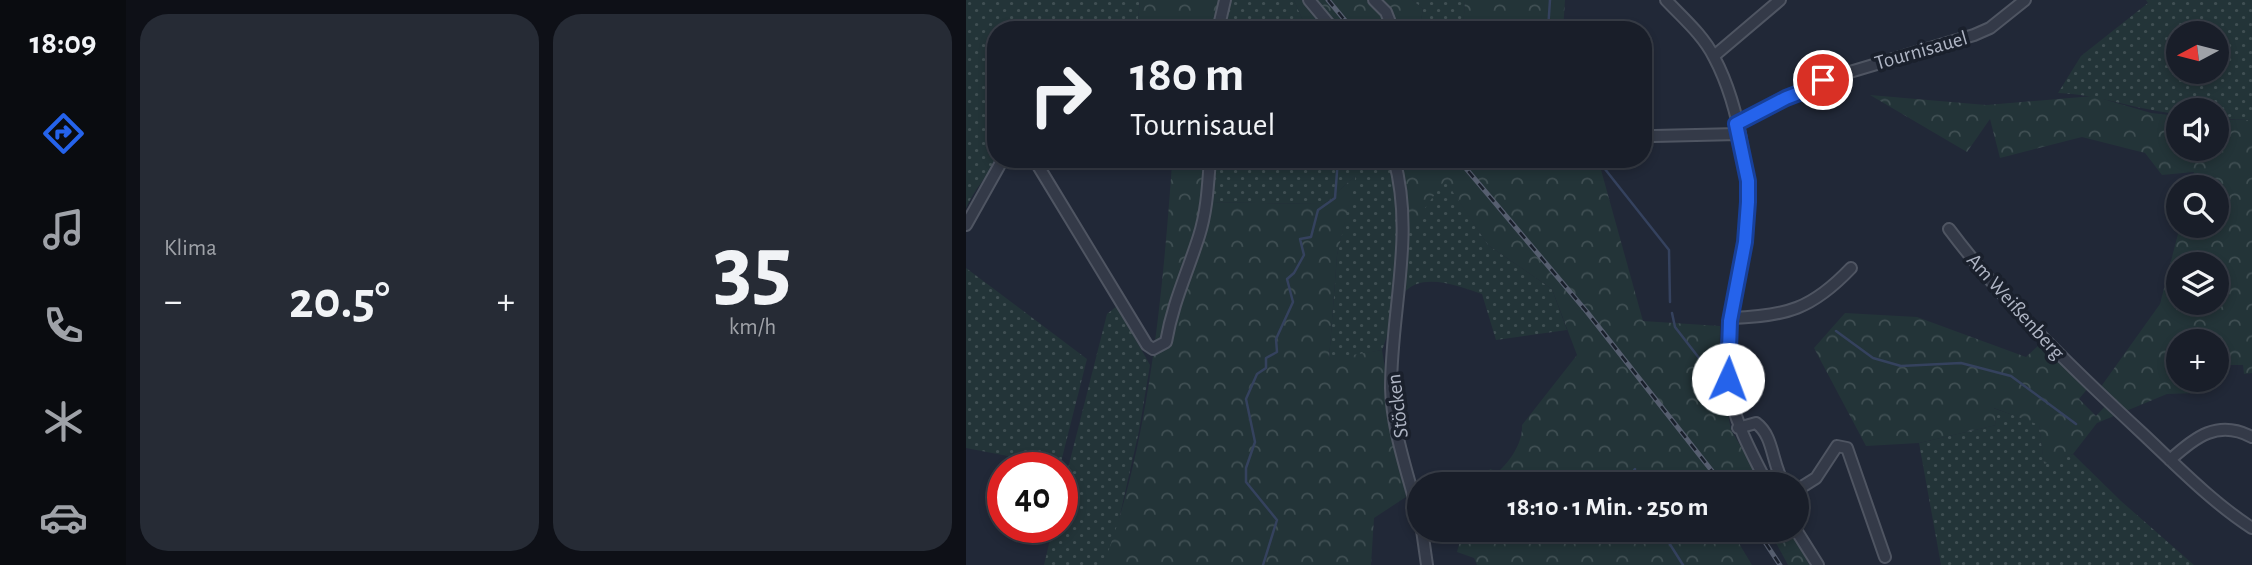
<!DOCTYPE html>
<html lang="de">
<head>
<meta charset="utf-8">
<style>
	:root { --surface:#191e29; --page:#262b35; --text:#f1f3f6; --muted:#9fa2a8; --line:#373c46; --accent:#2563eb }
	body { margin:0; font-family:"Alegreya Sans",sans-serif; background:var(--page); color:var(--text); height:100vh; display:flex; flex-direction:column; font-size:26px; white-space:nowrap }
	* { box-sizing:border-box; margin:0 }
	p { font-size:23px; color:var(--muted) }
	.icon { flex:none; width:38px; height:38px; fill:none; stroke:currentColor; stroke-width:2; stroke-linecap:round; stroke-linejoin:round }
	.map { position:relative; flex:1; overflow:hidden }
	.drawer { display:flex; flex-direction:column; gap:14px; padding:14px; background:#0e1017; width:840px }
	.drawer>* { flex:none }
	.top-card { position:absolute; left:21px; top:21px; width:665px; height:147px; border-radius:28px; box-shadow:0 4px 10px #0003,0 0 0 2px var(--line); background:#191e29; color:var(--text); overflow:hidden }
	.needle { width:46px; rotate:263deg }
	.tools { position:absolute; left:1200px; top:21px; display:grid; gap:14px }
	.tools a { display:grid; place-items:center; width:63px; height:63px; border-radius:50%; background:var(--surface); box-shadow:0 4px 10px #0003,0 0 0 2px var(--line); font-size:35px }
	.speed { position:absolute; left:21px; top:452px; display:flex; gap:14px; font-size:35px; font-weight:700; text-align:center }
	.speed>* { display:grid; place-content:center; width:91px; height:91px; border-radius:50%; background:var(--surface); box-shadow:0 4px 10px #0003,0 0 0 2px var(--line); line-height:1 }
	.speed .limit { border:10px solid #d22; background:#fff; color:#111 }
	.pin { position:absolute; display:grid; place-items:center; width:60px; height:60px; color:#fff; margin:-30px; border:4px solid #fff; border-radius:50%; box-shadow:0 2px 7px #0007 }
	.me { position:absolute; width:77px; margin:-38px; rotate:2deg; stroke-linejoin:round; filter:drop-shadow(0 0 5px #0008) }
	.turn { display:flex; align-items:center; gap:24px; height:147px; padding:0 28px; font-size:32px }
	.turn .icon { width:91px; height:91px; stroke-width:2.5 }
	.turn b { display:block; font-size:49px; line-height:60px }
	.big { font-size:52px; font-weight:700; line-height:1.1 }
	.drawer .card { flex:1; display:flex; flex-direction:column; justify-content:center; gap:10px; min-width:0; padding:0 24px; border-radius:28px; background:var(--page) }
	.drawer .dial { align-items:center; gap:0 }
	.dial b { font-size:91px; line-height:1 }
	.heat { display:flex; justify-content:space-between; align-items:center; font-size:38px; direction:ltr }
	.drawer .tiles { flex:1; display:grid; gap:14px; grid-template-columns:repeat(2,1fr) }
	.trip { position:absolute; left:441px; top:472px; width:402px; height:70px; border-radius:35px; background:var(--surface); box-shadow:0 4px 10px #0003,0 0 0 2px var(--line); font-weight:700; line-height:70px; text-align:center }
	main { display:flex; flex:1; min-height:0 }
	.tabs { display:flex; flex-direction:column; width:126px; justify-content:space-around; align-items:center; background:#0a0c10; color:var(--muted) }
	.tabs .icon { width:49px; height:49px }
	.tabs .selected { color:var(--accent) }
	.tabs b { font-size:32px; color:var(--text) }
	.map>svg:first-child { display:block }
</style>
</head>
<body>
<main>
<nav class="tabs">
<b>18:09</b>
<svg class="icon selected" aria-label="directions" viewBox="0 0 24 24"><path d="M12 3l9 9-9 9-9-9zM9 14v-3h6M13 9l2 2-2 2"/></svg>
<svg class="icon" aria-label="music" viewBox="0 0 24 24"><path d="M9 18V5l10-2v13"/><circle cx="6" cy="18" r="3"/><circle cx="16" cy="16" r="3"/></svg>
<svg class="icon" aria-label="phone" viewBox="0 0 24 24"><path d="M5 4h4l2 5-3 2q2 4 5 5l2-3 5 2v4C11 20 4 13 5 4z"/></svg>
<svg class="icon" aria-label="climate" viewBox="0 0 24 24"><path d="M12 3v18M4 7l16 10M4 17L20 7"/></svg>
<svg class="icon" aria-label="car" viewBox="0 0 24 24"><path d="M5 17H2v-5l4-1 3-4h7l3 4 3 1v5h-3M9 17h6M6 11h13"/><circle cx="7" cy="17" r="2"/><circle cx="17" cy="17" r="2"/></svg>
</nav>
<section class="drawer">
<div class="tiles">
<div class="card"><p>Klima</p>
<div class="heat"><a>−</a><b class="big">20.5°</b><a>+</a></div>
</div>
<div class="card dial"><b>35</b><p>km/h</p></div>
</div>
</section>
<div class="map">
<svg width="1286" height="565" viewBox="0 0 1286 565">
	<defs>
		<pattern id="grass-dots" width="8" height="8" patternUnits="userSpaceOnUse" patternTransform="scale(1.75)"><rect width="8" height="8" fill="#233438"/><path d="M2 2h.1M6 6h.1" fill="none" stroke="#404f53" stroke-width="1.8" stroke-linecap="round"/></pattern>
		<pattern id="forest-crowns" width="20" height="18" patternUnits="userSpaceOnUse" patternTransform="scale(1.75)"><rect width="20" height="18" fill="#233438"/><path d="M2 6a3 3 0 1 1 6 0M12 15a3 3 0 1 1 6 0" fill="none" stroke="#404f53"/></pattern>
	</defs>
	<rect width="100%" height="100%" fill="#212837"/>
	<path fill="url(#grass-dots)" fill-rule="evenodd" d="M0,0H174L171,30H30V159H32C21,176 8,190 0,208Z
		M257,0H328L341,30H254Z
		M446,0H499L497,30H453L457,9Z
		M1180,0H1286V120L1251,119V110H1213V114C1170,110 1136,95 1092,93L1115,56L1182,3ZM1213,33H1251V72H1213Z
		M239,159H420L443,228L479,179L522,245L586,289L601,330L530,340L516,294C495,287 456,271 438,293C429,304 422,336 416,350L363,360L371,255L389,176L361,202L354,204L235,202Z
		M0,268L121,359L94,466L0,448Z
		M151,306L184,365L173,431L149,537L137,565H78L87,527H96V492L141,314Z
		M1027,408L1073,424L1078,463L1107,454L1155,501L1228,565H975L953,443L1030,425Z"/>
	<path fill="url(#forest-crowns)" fill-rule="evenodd" d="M174,0H257L254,30H171Z
		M328,0H446L457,9L453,30H341Z
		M499,0H599L597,30H497Z
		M904,95L1020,105L1127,96L1185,113L1213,116V149H1251V120H1286V373L1278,374L1277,365H1251V341H1213V380H1230L1231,393L1201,394L1131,423L1107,454L1078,464L1073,425L1028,408L1030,425L953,443L900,446L848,348L879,313L951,317L1060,357L1074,344L1122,388L1113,399L1130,416L1145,400L1134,388L1194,304L1214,226H1251V187H1224L1228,172L1196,175L1179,153L1116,137L1034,158L1024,119L1001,152ZM1213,264H1251V303H1213Z
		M203,159H239L235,202L354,204L361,202L390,175L371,255L363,359L416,350L440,497L408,518L405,565H137C183,448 197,289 206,164Z
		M420,159H632L677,321L754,326L753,367L765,430L798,485H769L760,472L754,485H513L524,469L532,472C544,461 557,443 556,425L611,355L586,289L522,245L479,180L444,229Z
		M497,530H765L786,565H511L508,558L491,552Z
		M803,530H826L843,565H822Z"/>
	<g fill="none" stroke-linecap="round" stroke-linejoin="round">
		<path stroke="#35425e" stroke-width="2.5" d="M582,30L584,0
			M631,159L703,250L704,302
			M706,313L709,327L733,358
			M870,331L907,358L935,366L995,363L1045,376L1110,424
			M668,485L664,476L669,469
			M695,530L717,565
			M297,565L311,520L280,482V468L289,442L280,399L291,374L300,368V358L311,352L310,339L327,302L321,279L328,273L338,255L334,239L345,237L352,210L369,198L372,159"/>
		<g stroke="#4f5562" stroke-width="14">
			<path id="minor" d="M343,0L368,30
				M408,0L420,12L427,30
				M700,0C717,18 737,35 748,57C775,108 787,187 778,244C772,288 756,336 762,381C767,420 784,450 802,485
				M252,30L259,0
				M748,56L814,0
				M770,124L820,98L846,88L857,80L1008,35L1024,28L1059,0
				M688,136L772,134
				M68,159L181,345L187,349L200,342C207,302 221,274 233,236C241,211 242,185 244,159
				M428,159C449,234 425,311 425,388C426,431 443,476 453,518
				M0,225L37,159
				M983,229C1040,305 1108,370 1177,434C1211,466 1247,503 1286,528
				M765,318C821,316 846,309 885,268
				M772,428L790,423C809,437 805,465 819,485
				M1204,460C1229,437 1252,419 1286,437
				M831,490L850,478L871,446L881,448L919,557
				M456,530L461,565
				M830,530L852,565"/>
		</g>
		<use href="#minor" stroke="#343a48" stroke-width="10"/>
		<g stroke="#565e6f" stroke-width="5">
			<path id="rail" d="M362,0L387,30
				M492,159L621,312L757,485
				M791,530L814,565"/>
		</g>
		<use href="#rail" stroke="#1a202c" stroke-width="2.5" stroke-dasharray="8" stroke-linecap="butt"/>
	</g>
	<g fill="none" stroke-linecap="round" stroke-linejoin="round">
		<g stroke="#184099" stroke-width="18">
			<path id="route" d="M762,379L764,321L779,242L782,202V181L770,124L820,98L846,88L857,80"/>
		</g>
		<use href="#route" stroke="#2563eb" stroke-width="12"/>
	</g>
	<g text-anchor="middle" stroke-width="7" stroke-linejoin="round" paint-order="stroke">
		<g font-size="21" fill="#afb5c4" stroke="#1a202c">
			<text transform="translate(955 50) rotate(-16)" y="7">Tournisauel</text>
			<text transform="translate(1050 306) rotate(48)" y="7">Am Weißenberg</text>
			<text transform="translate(431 406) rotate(-97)" y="7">Stöcken</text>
		</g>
	</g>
</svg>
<div class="tools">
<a><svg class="needle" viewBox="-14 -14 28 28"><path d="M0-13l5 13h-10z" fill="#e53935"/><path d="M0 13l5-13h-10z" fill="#9fa2a8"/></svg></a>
<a><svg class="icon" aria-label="sound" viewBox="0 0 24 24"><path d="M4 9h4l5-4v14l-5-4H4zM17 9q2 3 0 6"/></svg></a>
<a><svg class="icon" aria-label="search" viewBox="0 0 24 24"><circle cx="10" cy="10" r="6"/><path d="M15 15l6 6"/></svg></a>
<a><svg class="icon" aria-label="layers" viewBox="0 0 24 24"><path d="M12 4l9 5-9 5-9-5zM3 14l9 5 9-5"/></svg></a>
<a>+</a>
</div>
<div class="speed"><div class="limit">40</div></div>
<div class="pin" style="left:857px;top:80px;background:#d93025"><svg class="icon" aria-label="arrive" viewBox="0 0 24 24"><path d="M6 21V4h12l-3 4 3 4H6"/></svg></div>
<svg class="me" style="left:762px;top:379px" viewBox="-20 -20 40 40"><circle r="19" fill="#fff"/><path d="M0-13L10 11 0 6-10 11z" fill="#2563eb"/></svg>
<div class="trip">18:10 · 1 Min. · 250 m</div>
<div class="top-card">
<div class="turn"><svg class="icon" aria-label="right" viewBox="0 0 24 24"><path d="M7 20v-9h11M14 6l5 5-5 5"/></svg><div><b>180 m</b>Tournisauel</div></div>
</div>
</div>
</main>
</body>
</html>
